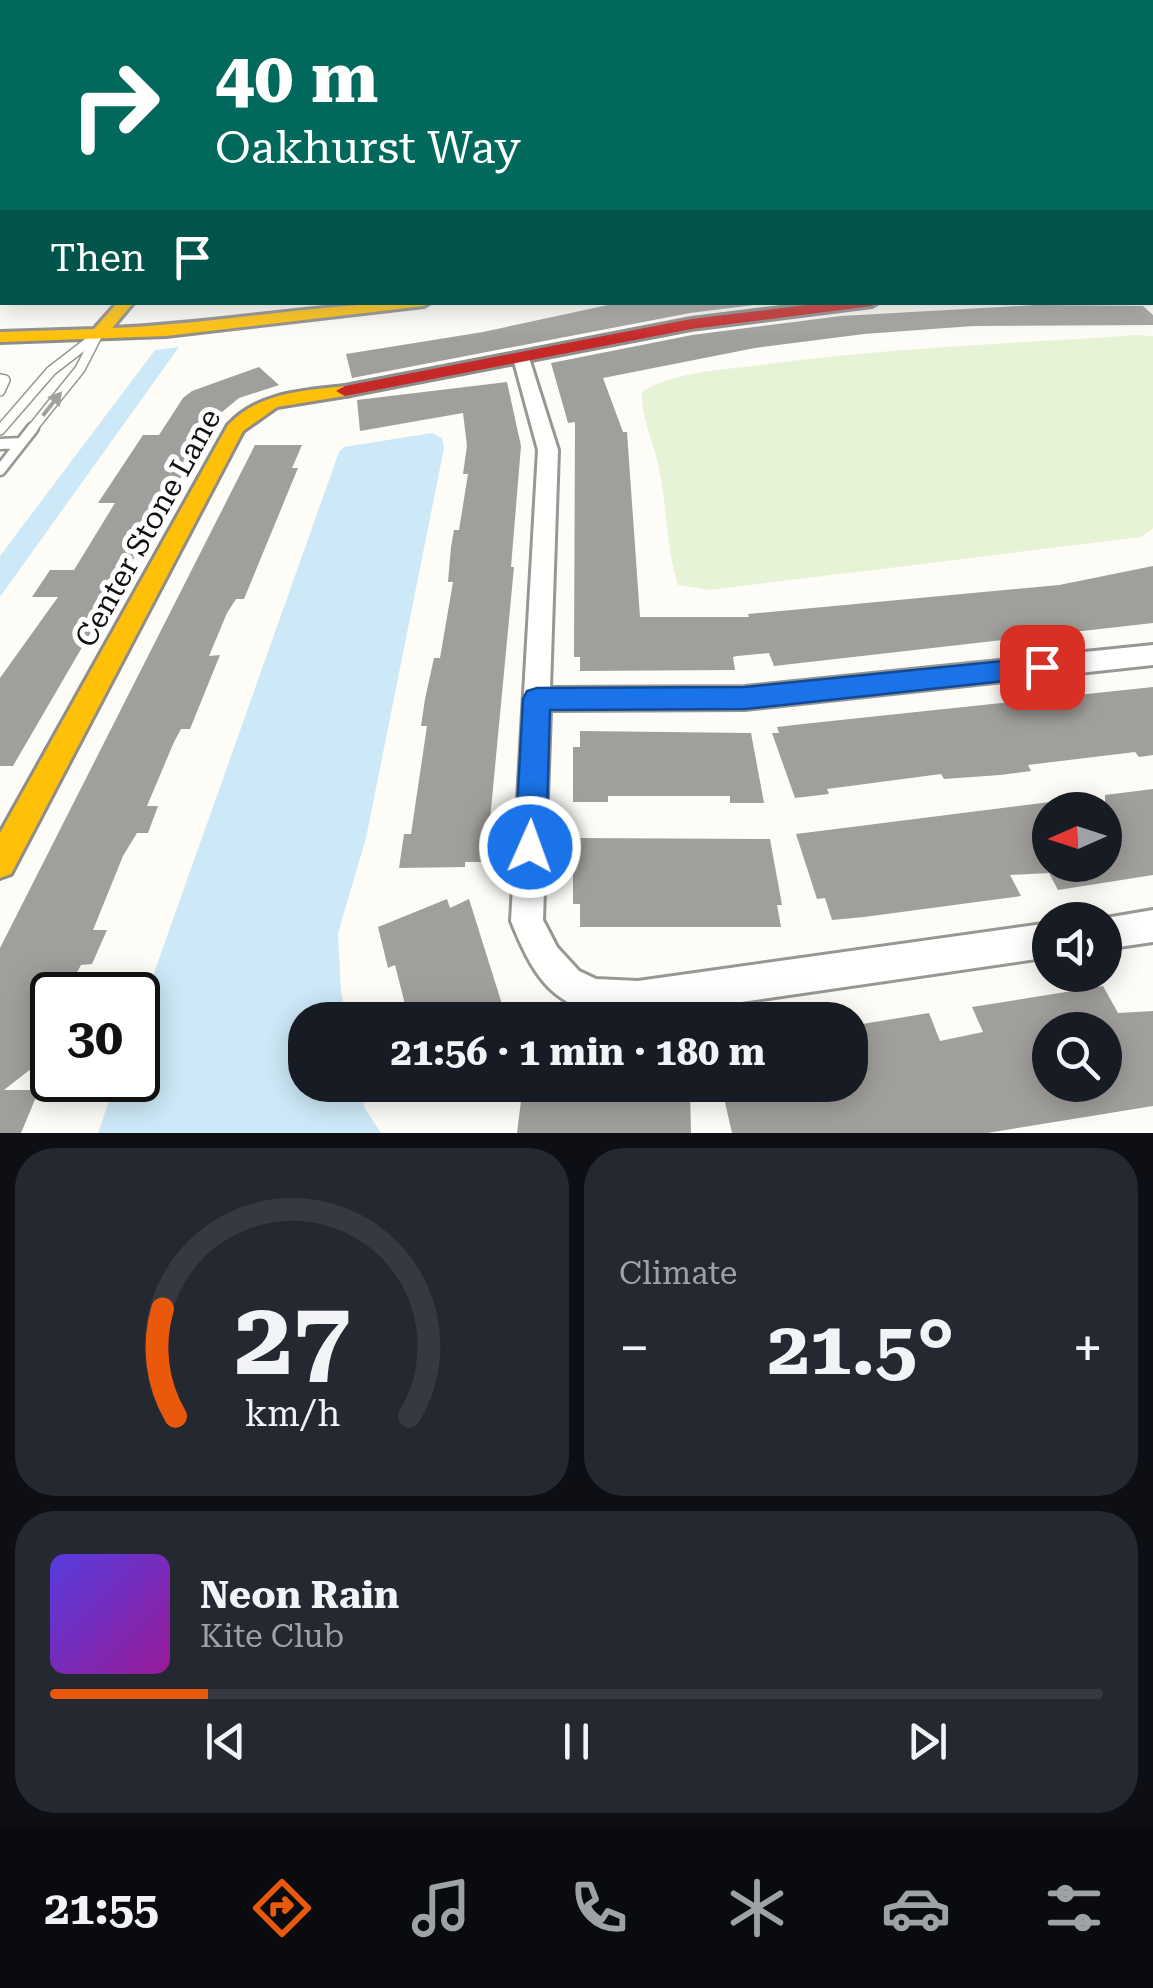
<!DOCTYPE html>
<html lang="en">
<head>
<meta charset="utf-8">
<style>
	:root { --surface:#171b24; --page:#242831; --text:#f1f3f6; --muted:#9ea1a6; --line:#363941; --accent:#ea580c }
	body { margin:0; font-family:"Roboto Serif",serif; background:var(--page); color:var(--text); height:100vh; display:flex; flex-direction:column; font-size:38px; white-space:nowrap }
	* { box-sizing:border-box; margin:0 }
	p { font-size:32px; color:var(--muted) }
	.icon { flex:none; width:55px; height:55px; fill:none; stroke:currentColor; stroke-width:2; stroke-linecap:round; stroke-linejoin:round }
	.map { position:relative; height:1133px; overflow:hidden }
	.drawer { display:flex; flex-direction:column; gap:15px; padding:15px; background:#0d0f14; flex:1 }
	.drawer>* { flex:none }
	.top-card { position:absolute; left:0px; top:0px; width:1155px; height:305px; box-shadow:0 5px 25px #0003; background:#00695c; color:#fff; overflow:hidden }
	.needle { width:65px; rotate:267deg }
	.controls { position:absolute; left:1032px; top:792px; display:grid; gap:20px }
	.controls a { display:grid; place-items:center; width:90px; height:90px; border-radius:50%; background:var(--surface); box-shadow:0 5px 25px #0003; font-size:50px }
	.speed { position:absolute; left:30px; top:972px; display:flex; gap:20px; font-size:50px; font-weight:700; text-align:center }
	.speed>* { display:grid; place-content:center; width:130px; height:130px; border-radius:50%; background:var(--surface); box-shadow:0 5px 25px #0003; line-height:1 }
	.speed .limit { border:5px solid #111; border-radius:15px; background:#fff; color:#111 }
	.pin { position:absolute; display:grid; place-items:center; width:85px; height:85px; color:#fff; margin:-42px; border-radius:20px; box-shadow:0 5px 15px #0006 }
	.me { position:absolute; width:110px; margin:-55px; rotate:2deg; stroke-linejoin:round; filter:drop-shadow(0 0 8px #0008) }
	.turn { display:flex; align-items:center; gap:35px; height:210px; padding:0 50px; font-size:45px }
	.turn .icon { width:130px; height:130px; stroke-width:2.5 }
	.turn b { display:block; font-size:70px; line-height:85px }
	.then { display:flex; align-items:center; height:95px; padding:0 50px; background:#0003; gap:20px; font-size:38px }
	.big { font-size:75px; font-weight:700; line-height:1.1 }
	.drawer .tile { flex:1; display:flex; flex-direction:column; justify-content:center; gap:15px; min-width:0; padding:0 35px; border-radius:40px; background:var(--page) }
	.drawer .dial { align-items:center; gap:0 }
	.dial svg { height:260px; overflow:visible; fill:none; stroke:var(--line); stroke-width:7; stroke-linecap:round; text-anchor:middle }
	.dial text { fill:var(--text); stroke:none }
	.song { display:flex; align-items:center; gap:30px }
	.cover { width:120px; height:120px; border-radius:15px; background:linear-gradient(135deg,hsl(250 70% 55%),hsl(300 70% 35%)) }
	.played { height:10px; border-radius:5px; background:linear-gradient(90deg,var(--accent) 15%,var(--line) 15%) }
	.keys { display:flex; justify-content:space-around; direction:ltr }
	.heat { display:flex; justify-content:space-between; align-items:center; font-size:55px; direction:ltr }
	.drawer .tiles { flex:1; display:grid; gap:15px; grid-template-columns:1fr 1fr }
	.tile:last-child { grid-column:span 2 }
	.trip { position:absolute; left:288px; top:1002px; width:580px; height:100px; border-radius:40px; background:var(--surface); box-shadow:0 5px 25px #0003; font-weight:700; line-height:100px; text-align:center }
	.menu { display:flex; height:160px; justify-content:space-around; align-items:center; background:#090b0e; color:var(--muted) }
	.menu .icon { width:70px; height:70px }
	.menu .current { color:var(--accent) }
	.menu b { font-size:45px; color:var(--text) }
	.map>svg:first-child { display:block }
</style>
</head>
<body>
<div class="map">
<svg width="1153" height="1133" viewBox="0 0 1153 1133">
	<rect width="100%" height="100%" fill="#fdfcf7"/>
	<path fill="#e7f3d7" d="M1137,335L1153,336V528L1141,537L710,590L678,585C666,547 667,508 659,468C654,442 641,419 642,392C671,373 719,370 753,366C880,348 1009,344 1137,335Z"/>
	<path fill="#cde8f7" d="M179,347L0,597V556L155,350Z
		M432,433L442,438L444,448L366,838L338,933L341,993L347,1020H305V1085H361L364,1107L381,1133H98L116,1080H138V1018L339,452L344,447Z"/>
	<path fill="#a19f9c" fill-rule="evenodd" d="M622,302H779L690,313L352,378L346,354L483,332Z
		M1036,305L1143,306L1153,315V325L973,326L864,334L755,348L603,378L623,432H627L640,617H749L748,614L1059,585L1153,566V623L774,666L769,653L737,656L733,657L735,670L580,671V657H574L575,422L568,423L551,363L692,335L841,316Z
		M259,367L279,385L239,398L216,417L13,766H0V678L58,597H32L50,570H74L115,503H98L143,435H159L183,398L192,391Z
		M507,382L521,446L511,567H514L486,862H465V867L399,868L404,834H411L427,726H421L425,699L434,658H440L453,582H448L451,547L454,530H459L468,474H463L467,446L463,413L360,431L357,400Z
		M255,445H302L292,468H298L244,599H236L227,613L209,656L220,655L190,729H181L174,742L147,806H158L148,833H137L123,856L93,930H107L92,964L81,965L66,993H52V1023L41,1061L4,1090H39L21,1133H0V948Z
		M1153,687V755L1139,757L1135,752L1028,765L1031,771L1000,775L944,779L941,774L827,789L829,794L795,798L772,733H779L777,727L803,724Z
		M580,731L751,733L764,803H730V796H608V802H573V747H580Z
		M1153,789V875L1058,890L1049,873L1010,875L1021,896L864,917L832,920L825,898L817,899L796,834L1050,802V865H1105V795Z
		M573,838L770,839L782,905H777L781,927H580V904H573Z
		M447,899L450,908L469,899L507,1020H409L395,965L388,968L378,927Z
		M1103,986L1118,1013L1153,1011V1106L987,1133H732L721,1085H850V1026L929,1013L940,1041L983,1032L972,1007ZM1050,1030H1105V1085H1050Z
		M523,1085H683V1089L690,1090L691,1133H517Z"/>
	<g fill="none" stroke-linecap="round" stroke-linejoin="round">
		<g stroke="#979795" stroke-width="12">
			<path id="lane-far1" d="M0,379L5,380L0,391
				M0,430L51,371L95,337
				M31,430L80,369L98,334"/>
		</g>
		<g stroke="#979795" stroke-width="15">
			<path id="lane" d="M0,444L21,443
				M0,470L33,428"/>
		</g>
		<g stroke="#979795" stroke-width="6">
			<path id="street" d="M1152,195H1153V203H1152Z
				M1152,264H1153V272H1152Z
				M1152,283H1153V291H1152Z
				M521,353L529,358L558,450L550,688L745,687L1153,645V665L745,709L550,710L543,920L557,947L579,971L596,979L638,981L1050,923V957L638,1017C561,1015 538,989 511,921L538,450L513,358Z
				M1153,910V942L1105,949V920H1094Z"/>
		</g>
		<g stroke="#8e8d8b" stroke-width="6">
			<path id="slow" d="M1152,242H1153V250H1152Z
				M118,302H134L112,328C219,324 324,302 431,302L424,306L166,336L0,342V332L94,329Z
				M345,386L351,387V395L277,407L243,431L11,874L0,878V833L228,425C259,392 303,391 345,386Z"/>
		</g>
		<g stroke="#8e8d8b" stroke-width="6">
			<path id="jam" d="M831,302H879L872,306L691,329L345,396L336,391L345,386L691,319Z"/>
		</g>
		<use href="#lane-far1" stroke="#fffffe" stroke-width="9"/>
		<use href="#lane" stroke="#fffffe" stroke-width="10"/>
		<use href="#street" fill="#fffffe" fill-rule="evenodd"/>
		<use href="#slow" fill="#ffc107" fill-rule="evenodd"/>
		<use href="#jam" fill="#c62828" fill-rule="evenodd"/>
	</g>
	<defs><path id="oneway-solid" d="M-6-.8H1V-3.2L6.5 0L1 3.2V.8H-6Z" transform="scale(2.5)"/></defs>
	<use fill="#a0a09f" href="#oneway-solid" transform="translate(52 404) rotate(-52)"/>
	<linearGradient id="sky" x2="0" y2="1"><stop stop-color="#9dc9ee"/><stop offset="0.53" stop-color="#fefefb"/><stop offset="1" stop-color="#fefefb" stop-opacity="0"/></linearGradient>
	<rect width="1153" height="339" fill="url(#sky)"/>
	<path fill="#1a73e8" stroke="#114b97" stroke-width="2.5" d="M1042,657L1051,660L1055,667L1051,674L1042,677L745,709L550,710L546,847L541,858L530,862L520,858L515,847L523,699L527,691L537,688L745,687Z"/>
	<g text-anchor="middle" stroke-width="10" stroke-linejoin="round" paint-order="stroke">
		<g font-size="30" fill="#111" stroke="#fff">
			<text transform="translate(148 528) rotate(-61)" y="10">Center Stone Lane</text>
		</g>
	</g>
</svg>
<div class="controls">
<a><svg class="needle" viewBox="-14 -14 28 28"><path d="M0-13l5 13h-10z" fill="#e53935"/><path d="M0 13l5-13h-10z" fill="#9ea1a6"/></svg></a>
<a><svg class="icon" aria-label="sound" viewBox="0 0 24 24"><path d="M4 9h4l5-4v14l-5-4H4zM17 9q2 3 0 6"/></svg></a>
<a><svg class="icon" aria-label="search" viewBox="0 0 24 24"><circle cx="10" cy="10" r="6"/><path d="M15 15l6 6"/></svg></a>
</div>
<div class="speed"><div class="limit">30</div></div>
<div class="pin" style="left:1042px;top:667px;background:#d93025"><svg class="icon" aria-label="arrive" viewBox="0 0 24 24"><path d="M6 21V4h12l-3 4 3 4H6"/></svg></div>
<svg class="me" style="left:530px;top:847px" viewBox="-20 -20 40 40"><circle r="17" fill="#1a73e8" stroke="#fff" stroke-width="3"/><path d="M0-11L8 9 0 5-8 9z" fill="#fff"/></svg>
<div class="trip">21:56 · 1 min · 180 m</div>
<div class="top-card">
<div class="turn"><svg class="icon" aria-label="right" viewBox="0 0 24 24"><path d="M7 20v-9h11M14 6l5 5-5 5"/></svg><div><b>40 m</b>Oakhurst Way</div></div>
<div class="then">Then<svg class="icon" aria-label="arrive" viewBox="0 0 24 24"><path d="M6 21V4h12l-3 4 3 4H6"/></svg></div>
</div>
</div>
<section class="drawer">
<div class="tiles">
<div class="tile dial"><svg viewBox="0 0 100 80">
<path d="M14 69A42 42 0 1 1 86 69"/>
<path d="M14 69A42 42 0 0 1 10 36" stroke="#ea580c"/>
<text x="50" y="56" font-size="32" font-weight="700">27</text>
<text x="50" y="72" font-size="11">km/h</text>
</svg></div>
<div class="tile"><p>Climate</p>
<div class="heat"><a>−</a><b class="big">21.5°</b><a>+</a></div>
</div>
<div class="tile">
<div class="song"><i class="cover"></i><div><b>Neon Rain</b><p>Kite Club</p></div></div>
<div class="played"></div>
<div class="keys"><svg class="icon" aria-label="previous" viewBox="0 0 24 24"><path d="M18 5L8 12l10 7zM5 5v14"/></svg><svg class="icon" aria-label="pause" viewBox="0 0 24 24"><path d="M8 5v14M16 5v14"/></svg><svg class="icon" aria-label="next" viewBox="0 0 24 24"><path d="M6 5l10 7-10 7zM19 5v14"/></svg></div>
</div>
</div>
</section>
<nav class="menu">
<b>21:55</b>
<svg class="icon current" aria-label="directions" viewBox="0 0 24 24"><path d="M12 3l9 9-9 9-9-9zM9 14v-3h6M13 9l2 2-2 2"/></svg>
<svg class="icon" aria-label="music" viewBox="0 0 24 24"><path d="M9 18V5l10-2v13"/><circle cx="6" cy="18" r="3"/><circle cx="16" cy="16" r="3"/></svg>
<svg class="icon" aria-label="phone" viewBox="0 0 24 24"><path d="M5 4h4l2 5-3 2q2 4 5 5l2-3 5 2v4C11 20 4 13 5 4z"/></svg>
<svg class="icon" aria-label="climate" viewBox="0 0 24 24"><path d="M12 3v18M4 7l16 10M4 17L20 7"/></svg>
<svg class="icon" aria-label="car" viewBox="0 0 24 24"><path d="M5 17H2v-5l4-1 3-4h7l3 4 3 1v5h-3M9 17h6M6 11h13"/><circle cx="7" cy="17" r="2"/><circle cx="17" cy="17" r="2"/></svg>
<svg class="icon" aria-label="filters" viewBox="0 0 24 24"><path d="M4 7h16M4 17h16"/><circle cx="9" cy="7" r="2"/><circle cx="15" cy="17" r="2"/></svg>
</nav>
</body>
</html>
